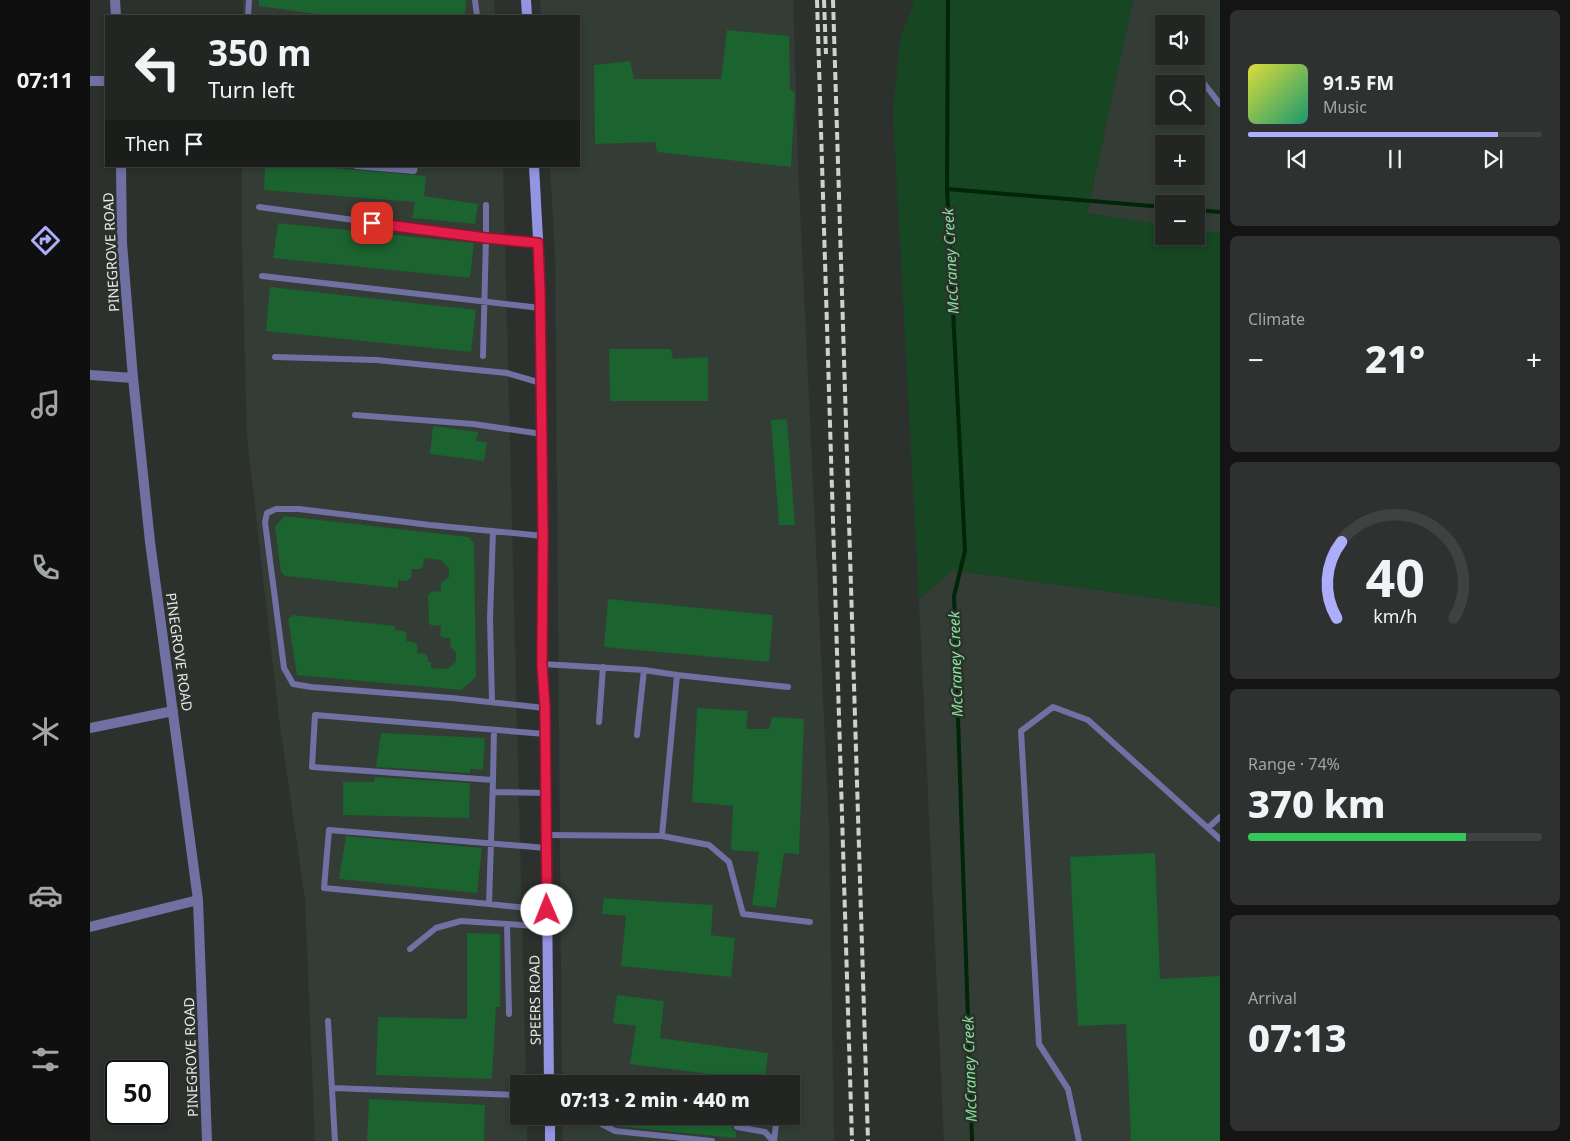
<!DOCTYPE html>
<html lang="en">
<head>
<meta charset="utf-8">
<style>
	:root { --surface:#222522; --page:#2e312f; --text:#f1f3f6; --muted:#a2a5a5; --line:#3f4240; --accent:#adaefb }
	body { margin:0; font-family:"Noto Sans",sans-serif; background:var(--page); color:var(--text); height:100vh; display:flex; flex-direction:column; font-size:19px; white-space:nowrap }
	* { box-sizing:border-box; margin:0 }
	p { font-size:16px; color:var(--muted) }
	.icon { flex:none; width:28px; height:28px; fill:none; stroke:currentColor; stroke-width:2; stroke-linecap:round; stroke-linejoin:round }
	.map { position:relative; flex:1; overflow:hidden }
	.panel { display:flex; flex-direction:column; gap:10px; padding:10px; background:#131413; width:350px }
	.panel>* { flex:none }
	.banner { position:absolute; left:15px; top:15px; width:475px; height:152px; border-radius:0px; box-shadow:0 2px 8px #0003,0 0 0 1px var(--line); background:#222522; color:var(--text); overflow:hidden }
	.fabs { position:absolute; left:1065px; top:15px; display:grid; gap:10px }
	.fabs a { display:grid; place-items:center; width:50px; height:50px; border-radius:0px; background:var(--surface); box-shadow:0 2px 8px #0003,0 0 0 1px var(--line); font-size:25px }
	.speed { position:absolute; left:15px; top:1060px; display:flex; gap:10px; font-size:25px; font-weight:700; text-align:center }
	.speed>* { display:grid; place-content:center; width:65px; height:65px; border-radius:50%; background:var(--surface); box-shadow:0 2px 8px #0003,0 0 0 1px var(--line); line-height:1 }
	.speed .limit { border:2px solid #111; border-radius:8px; background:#fff; color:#111 }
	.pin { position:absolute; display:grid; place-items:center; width:42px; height:42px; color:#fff; margin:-21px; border-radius:10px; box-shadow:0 2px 8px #0006 }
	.me { position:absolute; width:55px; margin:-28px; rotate:359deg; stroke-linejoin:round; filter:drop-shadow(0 0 4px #0008) }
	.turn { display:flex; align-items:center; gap:18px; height:105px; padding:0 20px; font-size:22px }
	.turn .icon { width:65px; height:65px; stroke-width:2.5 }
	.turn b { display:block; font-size:35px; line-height:42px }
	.then { display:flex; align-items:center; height:48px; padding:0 20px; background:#0003; gap:10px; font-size:19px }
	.big { font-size:38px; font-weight:800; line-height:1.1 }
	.panel .card { flex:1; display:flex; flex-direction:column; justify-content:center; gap:8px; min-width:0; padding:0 18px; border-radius:8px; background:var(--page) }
	.panel .dial { align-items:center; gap:0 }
	.dial svg { height:130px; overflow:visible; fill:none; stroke:var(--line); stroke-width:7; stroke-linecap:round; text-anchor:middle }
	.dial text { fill:var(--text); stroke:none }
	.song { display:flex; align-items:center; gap:15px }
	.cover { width:60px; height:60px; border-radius:8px; background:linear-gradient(135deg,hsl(60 70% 55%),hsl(160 70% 35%)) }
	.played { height:5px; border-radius:2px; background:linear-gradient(90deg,var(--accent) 85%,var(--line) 85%) }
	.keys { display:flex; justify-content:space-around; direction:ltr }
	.heat { display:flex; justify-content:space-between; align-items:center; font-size:28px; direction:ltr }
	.charge { height:8px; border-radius:4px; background:linear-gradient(90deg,#34c759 74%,var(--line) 0) }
	.trip { position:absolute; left:420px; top:1075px; width:290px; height:50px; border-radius:0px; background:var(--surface); box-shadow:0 2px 8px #0003,0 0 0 1px var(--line); font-weight:800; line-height:50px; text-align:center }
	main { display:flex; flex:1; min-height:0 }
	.menu { display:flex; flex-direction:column; width:90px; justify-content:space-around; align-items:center; background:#0e0f0e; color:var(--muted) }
	.menu .icon { width:35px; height:35px }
	.menu .on { color:var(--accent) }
	.menu b { font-size:22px; color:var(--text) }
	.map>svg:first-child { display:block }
</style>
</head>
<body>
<main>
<nav class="menu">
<b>07:11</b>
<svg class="icon on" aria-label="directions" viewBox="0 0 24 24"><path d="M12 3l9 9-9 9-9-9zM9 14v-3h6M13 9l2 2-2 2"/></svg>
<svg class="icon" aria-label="music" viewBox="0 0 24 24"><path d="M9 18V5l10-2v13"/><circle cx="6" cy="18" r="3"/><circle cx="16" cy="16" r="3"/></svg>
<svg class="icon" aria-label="phone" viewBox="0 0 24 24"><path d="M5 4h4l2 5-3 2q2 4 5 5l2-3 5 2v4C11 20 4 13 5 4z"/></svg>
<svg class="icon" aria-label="climate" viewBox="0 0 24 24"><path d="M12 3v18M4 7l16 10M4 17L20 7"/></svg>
<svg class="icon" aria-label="car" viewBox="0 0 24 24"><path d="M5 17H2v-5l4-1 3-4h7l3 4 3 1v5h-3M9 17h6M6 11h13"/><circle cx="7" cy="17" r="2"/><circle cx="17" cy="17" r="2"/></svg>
<svg class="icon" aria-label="filters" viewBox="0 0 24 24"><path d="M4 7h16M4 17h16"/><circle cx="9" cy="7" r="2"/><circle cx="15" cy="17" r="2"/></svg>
</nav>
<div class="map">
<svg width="1130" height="1141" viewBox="0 0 1130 1141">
	<rect width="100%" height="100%" fill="#2d312d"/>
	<path fill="#333c35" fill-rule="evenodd" d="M153,0H404L405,16H153Z
		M450,0H703L708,165L739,826L744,1141H473L472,1116H701V1084H472L465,254L460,166H489V16H451Z
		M1043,0H1130V233L1106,230V204H1074V225L997,213ZM1074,24H1106V56H1074ZM1074,84H1106V116H1074ZM1074,144H1106V176H1074Z
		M152,166H413L436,1084H429V1116H437V1141H225L215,899L190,726L157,437L152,241Z
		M863,570L1130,607V1141H854L829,599Z"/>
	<path fill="#164622" d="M823,0H1043L997,213L1074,225V236H1106V230L1130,233V607L863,570L829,599L803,114L810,38L824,4Z"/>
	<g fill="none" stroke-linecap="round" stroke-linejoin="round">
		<path stroke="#002509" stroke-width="4" d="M858,0L857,189L1074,207
			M857,189L875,551L864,596L882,1141
			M1106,210L1130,212"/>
	</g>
	<path fill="#1b632f" d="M169,0H376L375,16H240L169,6Z
		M637,30L699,36L700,90L705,92L701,167L567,152L565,142L505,144L504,65L540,61L544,79H631Z
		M175,166H218L336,176L334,196L388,204L385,224L322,218L325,202L174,190Z
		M188,223L384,243L380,278L183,258Z
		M180,287L386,310L381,352L176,331Z
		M519,349H581L583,359L618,357V401H520Z
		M697,419L705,525H689L681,420Z
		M343,426L388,432L386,441L397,442L394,461L340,454Z
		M194,516L379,537L384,544L386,677L371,690L207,675L198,618L201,617L202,615L305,626V630L314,631L317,634L316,641L324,642L328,646L327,653L335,654L338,657V662H341V668L357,669L366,662V653L360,646L361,638H353L350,635L351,625L342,626L339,623L338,595L341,592L351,591V583L359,577V568L351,560L334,558L333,567L330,569H322L321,578L317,581L308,580V588L195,576L191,572L185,527Z
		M518,599L683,615L679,662L514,647Z
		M607,708L658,711L656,729H679L682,717L714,719L709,854L694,853L686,908L662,905L669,852L641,850L643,806L602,802Z
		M291,733L395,738L393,770L380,769V773L286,767Z
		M285,777L380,783L379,818L253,815V782H284Z
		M256,836L392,848L387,893L249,879Z
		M1065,853L1070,979L1130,976V1141H1041L1036,1024L988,1026L980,857Z
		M514,898L623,905L621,935L645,938L641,977L531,966L536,916L512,914Z
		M377,933L410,934V1007H406L402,1079L286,1075L288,1017L377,1019Z
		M527,995L574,1001L570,1038L678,1053L675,1081L540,1064L546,1026L523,1023Z
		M279,1099L395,1105L394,1141H277Z
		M526,1116H648V1122L644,1123L642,1127L643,1130L646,1132V1138L526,1126Z"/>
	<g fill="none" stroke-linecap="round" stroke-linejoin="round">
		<path stroke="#7070a2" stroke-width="6" d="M385,0L387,16
			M158,16L159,0
			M1112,81L1130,104
			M266,166L324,171L325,166
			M169,207L396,238V205
			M172,276L450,308
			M393,356L396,238L448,243
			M185,357L286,360L417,373L451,383
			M265,415L383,424L452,434
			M453,536L340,525L209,509H186L177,513L175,522L194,668L203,684L221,687L362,698L455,708
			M452,664L554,670L587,675L698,687
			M402,702L400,618L403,531
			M509,722L513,667
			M455,734L225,715L222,767L403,780L399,904L234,888L239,830L456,848
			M547,735L554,670
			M403,780L404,730
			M403,792L456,793
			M1118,828L1130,817
			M457,835L572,836L587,675
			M572,836L619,845L639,862L653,914L720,922
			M399,904L457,910
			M320,949L346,928L371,921L417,924
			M419,1014L417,924L458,927
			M238,1021L245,1141
			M520,1084L524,1080L561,1084
			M242,1088L429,1095
			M460,1120L498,1117L525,1131L622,1141
			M647,1127L675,1132L683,1141
			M684,1141L687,1116
			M989,1141L978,1089L949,1044L931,731L963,707L998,720L1130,839"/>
		<path stroke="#7070a2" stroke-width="10" d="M25,0L26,16
			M0,81H16
			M31,166L32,243L43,378L60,542L108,900L117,1141
			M0,375L43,378
			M0,728L83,711
			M0,927L108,900"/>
		<path stroke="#9494e3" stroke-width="10" d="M436,0L437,16
			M444,166L450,275L453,536L452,664L455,708L459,1084
			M460,1116V1141"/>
		<path stroke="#ced1ce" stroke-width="4" stroke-dasharray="8 4" stroke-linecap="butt" d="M727,0L762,1141
			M734,0L736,54
			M743,0L778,1141"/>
	</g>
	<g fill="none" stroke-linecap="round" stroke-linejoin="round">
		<g stroke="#92132f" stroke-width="12">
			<path id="route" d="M282,223L396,238L448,243L450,291L453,536L452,664L455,708L457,910"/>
		</g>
		<use href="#route" stroke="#e11d48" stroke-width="9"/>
	</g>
	<g text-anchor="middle" stroke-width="5" stroke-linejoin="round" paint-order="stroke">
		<g font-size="14" fill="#e5e8e5" stroke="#2d312d">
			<text transform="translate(21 252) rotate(-93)" y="5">PINEGROVE ROAD</text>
			<text transform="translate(89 652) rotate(82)" y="5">PINEGROVE ROAD</text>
			<text transform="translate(445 1000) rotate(-91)" y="5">SPEERS ROAD</text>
			<text transform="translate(101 1057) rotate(-92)" y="5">PINEGROVE ROAD</text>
		</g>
		<g font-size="15" font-style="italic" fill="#85e396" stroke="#2d312d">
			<text transform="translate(861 261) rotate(-93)" y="5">McCraney Creek</text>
			<text transform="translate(866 664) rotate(-92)" y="5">McCraney Creek</text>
			<text transform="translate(880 1069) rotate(-92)" y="5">McCraney Creek</text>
		</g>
	</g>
</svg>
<div class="fabs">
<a><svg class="icon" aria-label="sound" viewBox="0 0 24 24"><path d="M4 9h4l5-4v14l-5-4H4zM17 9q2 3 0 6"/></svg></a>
<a><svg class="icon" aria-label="search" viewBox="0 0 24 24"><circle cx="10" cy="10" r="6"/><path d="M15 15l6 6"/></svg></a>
<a>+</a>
<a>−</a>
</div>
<div class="speed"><div class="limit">50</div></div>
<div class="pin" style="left:282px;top:223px;background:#d93025"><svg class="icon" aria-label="arrive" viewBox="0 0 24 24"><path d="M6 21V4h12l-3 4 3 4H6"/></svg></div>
<svg class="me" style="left:457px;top:910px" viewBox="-20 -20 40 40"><circle r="19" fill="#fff"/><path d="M0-13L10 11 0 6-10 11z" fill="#e11d48"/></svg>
<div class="trip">07:13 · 2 min · 440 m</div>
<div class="banner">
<div class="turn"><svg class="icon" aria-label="left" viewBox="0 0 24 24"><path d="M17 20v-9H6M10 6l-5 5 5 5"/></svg><div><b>350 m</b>Turn left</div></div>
<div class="then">Then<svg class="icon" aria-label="arrive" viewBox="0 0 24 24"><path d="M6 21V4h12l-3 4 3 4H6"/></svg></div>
</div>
</div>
<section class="panel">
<div class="card">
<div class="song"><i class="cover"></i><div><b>91.5 FM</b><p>Music</p></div></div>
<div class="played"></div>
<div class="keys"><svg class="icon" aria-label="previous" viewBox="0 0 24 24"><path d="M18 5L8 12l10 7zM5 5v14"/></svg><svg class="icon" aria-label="pause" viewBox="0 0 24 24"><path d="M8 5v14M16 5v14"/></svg><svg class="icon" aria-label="next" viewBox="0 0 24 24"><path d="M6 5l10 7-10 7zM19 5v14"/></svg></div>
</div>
<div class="card"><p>Climate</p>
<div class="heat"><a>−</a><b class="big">21°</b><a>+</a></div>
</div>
<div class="card dial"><svg viewBox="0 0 100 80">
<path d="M14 69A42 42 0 1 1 86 69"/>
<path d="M14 69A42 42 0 0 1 17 22" stroke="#adaefb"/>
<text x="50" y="56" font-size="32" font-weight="700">40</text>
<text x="50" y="72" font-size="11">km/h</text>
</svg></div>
<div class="card"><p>Range · 74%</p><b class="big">370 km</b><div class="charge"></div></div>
<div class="card"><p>Arrival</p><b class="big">07:13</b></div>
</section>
</main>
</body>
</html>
